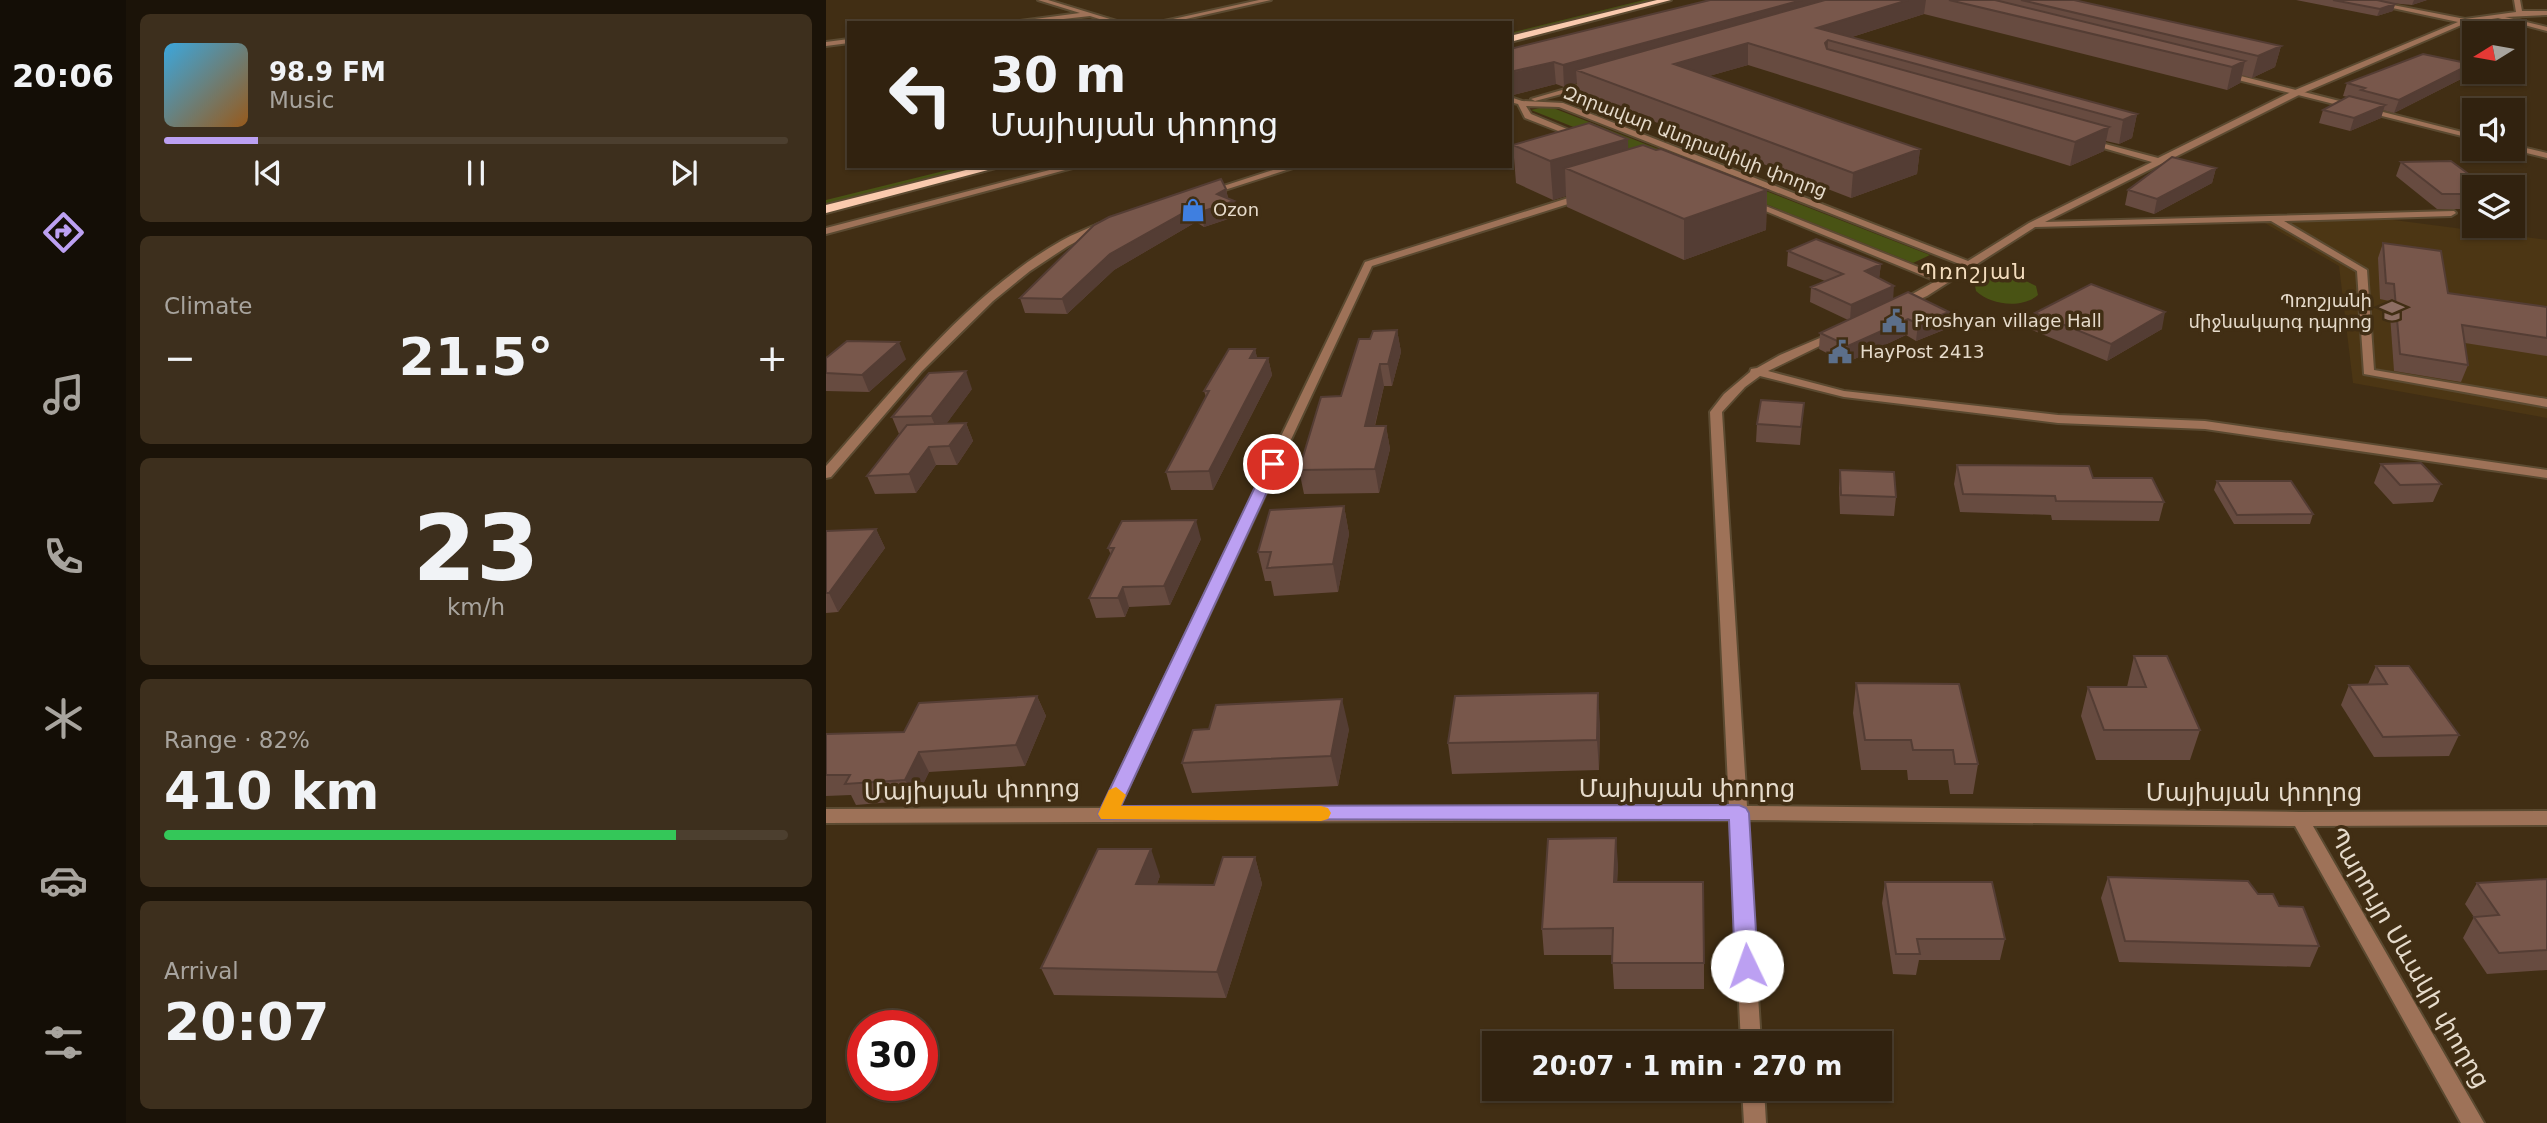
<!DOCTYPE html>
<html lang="en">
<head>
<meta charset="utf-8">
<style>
	:root { --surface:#31220f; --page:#3d2f1d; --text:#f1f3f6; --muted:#a8a49e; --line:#4c3f2f; --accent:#bca0f2 }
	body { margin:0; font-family:"DejaVu Sans","Noto Sans Armenian",sans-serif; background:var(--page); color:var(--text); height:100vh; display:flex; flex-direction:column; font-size:26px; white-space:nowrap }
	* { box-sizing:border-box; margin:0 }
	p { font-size:23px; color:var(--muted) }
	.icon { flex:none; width:38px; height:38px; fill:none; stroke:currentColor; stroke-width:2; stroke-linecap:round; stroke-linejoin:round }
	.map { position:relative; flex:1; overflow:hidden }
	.side { display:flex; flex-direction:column; gap:14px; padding:14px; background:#1b1308; width:700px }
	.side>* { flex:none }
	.banner { position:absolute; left:21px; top:21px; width:665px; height:147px; border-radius:0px; box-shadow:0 2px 5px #0004,0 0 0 2px var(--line); background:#31220f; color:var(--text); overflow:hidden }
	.needle { width:46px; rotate:259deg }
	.fabs { position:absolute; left:1636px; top:21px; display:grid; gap:14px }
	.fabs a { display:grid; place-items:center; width:63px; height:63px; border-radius:0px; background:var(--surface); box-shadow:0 2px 5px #0004,0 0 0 2px var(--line); font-size:35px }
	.speed { position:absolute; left:21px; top:1010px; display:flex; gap:14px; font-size:35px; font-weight:700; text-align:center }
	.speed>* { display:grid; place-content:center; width:91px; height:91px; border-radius:50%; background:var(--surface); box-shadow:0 2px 5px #0004,0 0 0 2px var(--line); line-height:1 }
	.speed .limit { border:10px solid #d22; background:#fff; color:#111 }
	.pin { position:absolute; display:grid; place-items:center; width:60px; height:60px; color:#fff; margin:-30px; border:4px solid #fff; border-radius:50%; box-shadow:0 2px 7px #0007 }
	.me { position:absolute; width:77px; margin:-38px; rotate:357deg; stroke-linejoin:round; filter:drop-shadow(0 0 5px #0008) }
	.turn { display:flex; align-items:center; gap:24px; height:147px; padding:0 28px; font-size:32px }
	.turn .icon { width:91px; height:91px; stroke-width:2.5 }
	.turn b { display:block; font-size:49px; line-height:60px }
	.big { font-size:52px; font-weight:800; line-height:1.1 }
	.side .tile { flex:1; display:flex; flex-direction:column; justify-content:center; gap:10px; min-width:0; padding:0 24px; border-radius:10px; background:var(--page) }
	.side .dial { align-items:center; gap:0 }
	.dial b { font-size:91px; line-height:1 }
	.song { display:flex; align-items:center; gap:21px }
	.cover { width:84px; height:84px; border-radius:10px; background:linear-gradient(135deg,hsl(200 70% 55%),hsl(30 70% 35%)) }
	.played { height:7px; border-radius:4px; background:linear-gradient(90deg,var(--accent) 15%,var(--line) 15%) }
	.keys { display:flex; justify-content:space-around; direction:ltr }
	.heat { display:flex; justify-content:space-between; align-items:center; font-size:38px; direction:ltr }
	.charge { height:10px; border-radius:5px; background:linear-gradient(90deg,#34c759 82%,var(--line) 0) }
	.trip { position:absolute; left:656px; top:1031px; width:410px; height:70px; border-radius:0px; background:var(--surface); box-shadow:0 2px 5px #0004,0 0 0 2px var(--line); font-weight:800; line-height:70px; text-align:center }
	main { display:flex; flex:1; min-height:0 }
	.tab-bar { display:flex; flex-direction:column; width:126px; justify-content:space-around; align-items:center; background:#140e06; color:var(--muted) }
	.tab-bar .icon { width:49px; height:49px }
	.tab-bar .active { color:var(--accent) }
	.tab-bar b { font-size:32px; color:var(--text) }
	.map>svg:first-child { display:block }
</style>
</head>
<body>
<main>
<nav class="tab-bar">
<b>20:06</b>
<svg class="icon active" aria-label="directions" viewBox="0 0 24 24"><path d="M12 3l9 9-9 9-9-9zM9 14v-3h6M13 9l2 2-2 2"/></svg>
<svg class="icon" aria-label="music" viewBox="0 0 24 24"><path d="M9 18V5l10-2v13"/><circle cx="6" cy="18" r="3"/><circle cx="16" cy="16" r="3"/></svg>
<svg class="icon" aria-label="phone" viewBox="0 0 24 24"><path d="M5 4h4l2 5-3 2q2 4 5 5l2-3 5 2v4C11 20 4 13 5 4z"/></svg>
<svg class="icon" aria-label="climate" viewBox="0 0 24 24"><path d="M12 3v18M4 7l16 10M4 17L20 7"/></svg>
<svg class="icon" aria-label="car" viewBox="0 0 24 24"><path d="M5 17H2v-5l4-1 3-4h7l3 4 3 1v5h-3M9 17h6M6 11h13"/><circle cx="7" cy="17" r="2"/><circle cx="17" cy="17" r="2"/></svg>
<svg class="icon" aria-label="filters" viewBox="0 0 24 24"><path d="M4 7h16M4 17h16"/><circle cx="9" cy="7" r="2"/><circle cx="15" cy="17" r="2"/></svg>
</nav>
<section class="side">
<div class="tile">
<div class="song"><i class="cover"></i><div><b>98.9 FM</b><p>Music</p></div></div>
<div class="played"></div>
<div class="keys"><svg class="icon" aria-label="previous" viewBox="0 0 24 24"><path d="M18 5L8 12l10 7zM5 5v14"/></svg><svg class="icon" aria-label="pause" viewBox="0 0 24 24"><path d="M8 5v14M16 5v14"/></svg><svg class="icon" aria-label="next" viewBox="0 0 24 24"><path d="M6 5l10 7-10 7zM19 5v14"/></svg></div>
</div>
<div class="tile"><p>Climate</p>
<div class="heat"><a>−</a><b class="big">21.5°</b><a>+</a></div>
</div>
<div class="tile dial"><b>23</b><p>km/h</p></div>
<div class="tile"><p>Range · 82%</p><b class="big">410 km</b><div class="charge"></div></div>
<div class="tile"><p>Arrival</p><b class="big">20:07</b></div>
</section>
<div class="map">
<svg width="1721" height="1123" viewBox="0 0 1721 1123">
	<rect width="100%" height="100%" fill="#412e14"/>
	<path fill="#4c3614" d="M1560,219L1721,240V418L1527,383L1513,266L1437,222Z"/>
	<path fill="#495314" d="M818,0H832L684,36V33Z
		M722,106L1104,255L1087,263L705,110Z
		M138,166H156L0,205V200Z
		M1176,276L1196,279L1210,286L1212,295C1196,309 1164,305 1150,291L1149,286L1157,278Z"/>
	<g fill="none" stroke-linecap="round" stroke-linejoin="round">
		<g stroke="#5b4a31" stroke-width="4">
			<path id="minor" d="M212,0H222L297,23H286L264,16L202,23H179L254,13Z
				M433,0H445L342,23H329Z
				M1529,0H1541L1639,19L1690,12L1688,0H1694L1696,11H1721V15L1679,17L1721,27V31L1672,18L1640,23L1475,94L1219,222L1628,211L1630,213L1625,216L1458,221L1541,270L1548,370L1721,399V407L1538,374L1531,271L1445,221L1209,227L1101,296L1074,308L1069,305L1070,303L1110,281L920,203L927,201L1117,277L1136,265L733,107L700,106L705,114L760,137L753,139L699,118L692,104L684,102V97L696,101L737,103L1142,261L1203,223L1326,162L1260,143V139L1332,158L1469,90L1632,22Z
				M23,39V43L0,46V42Z
				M767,81H770V85L709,101L705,99Z
				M239,166H254L0,234V228Z
				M459,166H473L383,195L376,193Z
				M758,193L761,194V198L546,266L293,808L903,806L884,412L898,394L924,372L925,369L931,368L954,355L1008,332L1013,335L1012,337L942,371L1018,391L1232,415L1379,421L1721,470V478L1379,429L1232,423L1018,397L934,376L919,387L896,412L921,806L1474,812L1721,811V825L1487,826L1658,1123H1635L1469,826L921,820L935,1043H915L904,820L0,823V809L276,808L539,262Z
				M274,223L282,225L242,246L204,271L167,301L96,371L5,477L0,478V466C69,388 143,293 235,241C247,234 261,229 274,223Z
				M916,1088H938L940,1123H918Z"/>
		</g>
		<g stroke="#5b4a31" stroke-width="4">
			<path id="tertiary" d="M1399,72L1648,135V139L1396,76Z
				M1687,145L1721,153V158L1684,149H1687Z"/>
		</g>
		<g stroke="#5b4a31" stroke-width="4">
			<path id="trunk" d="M831,0H845L684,42V36Z
				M156,166H177L0,213V205Z"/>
		</g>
		<use href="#minor" fill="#9e7258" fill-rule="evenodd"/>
		<use href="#tertiary" fill="#9e7258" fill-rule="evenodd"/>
		<use href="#trunk" fill="#facaae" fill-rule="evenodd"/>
	</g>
	<path fill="#674b40" d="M884,0H1248L1455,46L1449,67L1426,78L1416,75L1414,83L1401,90L1098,14L1026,37L1311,114L1306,138L1293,144L1280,141L1278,151L1244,166L922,65L883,76L1094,149L1091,174L1025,198L752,92L751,83L738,87L730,84L687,95L684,94V49Z
		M1470,0H1601L1586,5L1564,3L1569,4L1567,11L1551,16Z
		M1641,76L1568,113L1557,110L1555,118L1524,131L1493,123L1497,110L1522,97L1517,96L1521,83Z
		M687,145L830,150L941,190L940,230L858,260L741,207L740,196L727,200L690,183Z
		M1575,162L1648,194V209H1611L1570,176Z
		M1390,168L1386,183L1328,214L1299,205L1302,190Z
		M400,189L402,198L408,201L411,216L378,227L370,222L288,270L241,314L199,313L194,298Z
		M1557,243L1622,293L1721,307V356L1639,343L1642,365L1635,382L1568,371L1563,301L1554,299L1552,258Z
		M962,251L1055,264L1053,278L1067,299L1123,312L1120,329L1090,341L1080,335L1020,363L993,349L994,333L1022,320L984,302L985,287L999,281L961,266Z
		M1209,313L1336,329L1281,361L1206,330Z
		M571,330L575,352L566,386H558L549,426H560L564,449L553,493L478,494L473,470L515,396L544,339Z
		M429,349L431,358H442L446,375L387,490H345L340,472L380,397L378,391Z
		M0,358L80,359L43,392L0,391Z
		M146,389L120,424L140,423L147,441L131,465H110L90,493L49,494L41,476L73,434L66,417Z
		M978,403L974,445L930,442L931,424Z
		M1555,464L1615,484L1607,502L1567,504L1548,483Z
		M1131,465L1267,478L1338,502L1333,521L1226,520L1225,515L1134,512L1128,484Z
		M1014,470L1070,497L1068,516L1014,514L1013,488Z
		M1391,481L1487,514L1484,524H1408L1388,490Z
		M518,506L523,534L512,592L448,596L445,581H439L432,552Z
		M50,529L59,548L12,612L0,613V531Z
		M375,539L344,605L303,607L299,617L270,618L263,598L285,555L282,548Z
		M1308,656L1374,730L1364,760H1270L1255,716L1262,687H1301Z
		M1550,666L1633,735L1623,756L1548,757L1515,705L1523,685L1542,684Z
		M1030,683L1152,764L1147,794H1124L1122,780H1082L1081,770H1035L1027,713Z
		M211,696L220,716L199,766L103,772L89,800L30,805L25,795L0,796V734L78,732Z
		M774,723L773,770L626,774L622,743Z
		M523,729L512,786L366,793L356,763Z
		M429,857L436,884L400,998L228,995L215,968L334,876L331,884L388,885Z
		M792,864L791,882L878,963V989H788L786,955H718L716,929Z
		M1282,877L1432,894L1453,906L1493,946L1484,967L1293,962L1275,898Z
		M1721,879V970L1661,974L1637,938L1648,917L1639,904L1651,883Z
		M1059,882L1179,939L1174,960H1093L1090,975L1067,974L1056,903Z"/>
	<path fill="#543d34" d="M976,0H1044L750,70L751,83L738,87L737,65Z
		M1082,0H1100L1098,14L1010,42L1002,40L1001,61L991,28Z
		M1588,0H1601L1586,5Z
		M1569,4L1567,11L1551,16L1554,9Z
		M922,43V65L848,86V64Z
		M1455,46L1449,67L1426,78L1432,56Z
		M1419,61L1414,83L1401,90L1406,67Z
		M728,62L730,84L687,95L685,73Z
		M1645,64L1641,76L1568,113L1573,100Z
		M1559,105L1555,118L1524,131L1528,118Z
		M1311,114L1306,138L1293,144L1297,120Z
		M1283,127L1278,151L1244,166L1249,142Z
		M802,139L803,176L739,168L740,196L727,200L724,161Z
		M1094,149L1091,174L1025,198L1027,173Z
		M1390,168L1386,183L1328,214L1331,199Z
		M400,189L403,203L408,201L411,216L378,227L375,212L391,194Z
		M941,190L940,230L858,260V219Z
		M366,208L370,222L288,270L241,314L236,299L284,254Z
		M1055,264L1053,279L1039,271Z
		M1068,286L1067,301L1024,321L1025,305Z
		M1123,312L1120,329L1090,341L1092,324Z
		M1339,312L1336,329L1281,361L1285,344Z
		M1082,319L1080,335L1020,363L1022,346Z
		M571,330L575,352L566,386L562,364Z
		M73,342L80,359L43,392L36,375Z
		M429,349L433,366L424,358Z
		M442,358L446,375L387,490L383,471Z
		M554,364L558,386L543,449L539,426Z
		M140,371L146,389L113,434L105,416Z
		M140,423L147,441L131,465L123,446Z
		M560,426L564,449L553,493L549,469Z
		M103,447L110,465L90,493L83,474Z
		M518,506L523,534L512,592L507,564Z
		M370,520L375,539L344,605L338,586Z
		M50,529L59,548L12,612L3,593Z
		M297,587L303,607L299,617L292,598Z
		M772,693L774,723L773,770L771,740Z
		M211,696L220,716L199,766L190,745Z
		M516,699L523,729L512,786L505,756Z
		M93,752L103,772L89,800L79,780Z
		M790,838L792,864L790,909L788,882Z
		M325,849L334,876L320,911L310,884Z
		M429,857L436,884L400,998L391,972Z"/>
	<path fill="#78574b" stroke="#543d34" stroke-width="2" d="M884,0H976L737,65L728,62L684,72V49Z
		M999,0H1082L991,28L1311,114L1297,120L1002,40L999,43L1001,49L1283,127L1249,142L922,43L848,64L1094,149L1027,173L750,70Z
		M1123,0H1169L1419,61L1406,67Z
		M1195,0H1248L1455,46L1432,56Z
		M1507,0H1551L1569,4L1554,9Z
		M1597,54L1645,64L1573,100L1535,90L1539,88L1521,83Z
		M1523,96L1559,105L1528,118L1497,110Z
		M763,123L802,139L724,161L687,145Z
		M817,145L830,150L835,149L941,190L858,219L739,168Z
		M1346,157L1390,168L1331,199L1302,190Z
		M1625,161L1660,187H1648V194H1616L1575,162Z
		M395,179L400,189L391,194L408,201L375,212L366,208L284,254L236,299L194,298L268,225L283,217Z
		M990,239L1055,264L1039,271L1068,286L1025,305L985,287L1017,274L962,251Z
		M1557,243L1615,251L1622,293L1721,307V338L1636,325L1642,365L1574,354L1568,284L1560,283Z
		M1265,284L1339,312L1285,344L1209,313Z
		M1082,292L1123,312L1092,324L1082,319L1022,346L994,333Z
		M571,330L562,364H554L539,426H560L549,469L473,470L495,397L515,396L533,339H544L547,331Z
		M21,341L73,342L36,375L0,373V358Z
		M403,349H429L424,358H442L383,471L340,472L383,391H378Z
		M140,371L105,416L66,417L103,373Z
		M935,400L978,403L975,427L931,424Z
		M140,423L123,446L103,447L83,474L41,476L81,425Z
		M1595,463L1615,484L1574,485L1555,464Z
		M1131,465L1263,466L1267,478H1326L1338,502L1230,501L1229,496L1137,494Z
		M1014,470L1068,472L1070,497L1015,495Z
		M1391,481H1465L1487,514L1411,515Z
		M518,506L507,564L441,568L445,552H432L444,510Z
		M370,520L338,586L297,587L292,598H263L288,548H282L296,521Z
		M50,529L3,593H0V531Z
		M1308,656H1341L1374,730H1278L1262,687H1320Z
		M1550,666H1583L1633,735L1557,737L1523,685L1561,684Z
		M1030,683L1133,684L1152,764H1129L1127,750H1087L1085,740H1039Z
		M772,693L771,740L622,743L629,696Z
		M211,696L190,745L93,752L79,780L19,784L24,775H0V734L78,732L93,703Z
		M516,699L505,756L356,763L367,730L383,729L390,705Z
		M790,838L788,882H877L878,963H786L787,928L716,929L722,839Z
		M272,849H325L310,884L388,885L397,857H429L391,972L215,968Z
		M1282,877L1422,881L1432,894H1447L1453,906L1477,907L1493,946L1299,941Z
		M1721,879V950L1673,953L1648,917L1673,915L1651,883Z
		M1059,882H1166L1179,939H1091L1094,954H1070Z"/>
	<path fill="#bca0f2" stroke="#7a689d" stroke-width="2" d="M447,459L454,464L295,806L913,805L920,808L923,813L932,966L929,973L921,976L913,973L909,966L903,820L275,819L272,814L440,464Z"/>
	<path fill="#f59e0b" d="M290,787L300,795L295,806H495L502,808L505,813L502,819L495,821L275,819L272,814L283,790Z"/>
	<defs>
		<g id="shop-bare" transform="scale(1.89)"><path d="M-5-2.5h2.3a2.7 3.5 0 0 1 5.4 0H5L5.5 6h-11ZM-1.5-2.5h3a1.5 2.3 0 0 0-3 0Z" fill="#3f7fe0" stroke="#412e14" stroke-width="2.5" paint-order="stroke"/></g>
		<g id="school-bare" transform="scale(1.89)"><path d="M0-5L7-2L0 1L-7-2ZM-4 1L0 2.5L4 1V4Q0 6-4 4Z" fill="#8d6e63" stroke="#412e14" stroke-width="2.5" paint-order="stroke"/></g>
		<g id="civic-bare" transform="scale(1.89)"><path d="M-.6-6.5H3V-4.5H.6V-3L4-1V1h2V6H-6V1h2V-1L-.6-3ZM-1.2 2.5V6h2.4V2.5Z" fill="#5c6f8a" stroke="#412e14" stroke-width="2.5" paint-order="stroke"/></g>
	</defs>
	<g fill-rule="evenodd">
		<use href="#shop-bare" x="367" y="210"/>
		<use href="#school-bare" x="1566" y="311"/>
		<use href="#civic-bare" x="1068" y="321"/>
		<use href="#civic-bare" x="1014" y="352"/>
	</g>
	<g text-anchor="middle" stroke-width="7" stroke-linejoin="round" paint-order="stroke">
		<g font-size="18" fill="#e6dbcb" stroke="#412e14">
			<text transform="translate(869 142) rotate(21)" y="6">Զորավար Անդրանիկի փողոց</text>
		</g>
		<g font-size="18" fill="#e6dbcb" stroke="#412e14" text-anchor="start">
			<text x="387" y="216">Ozon</text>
			<text x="1546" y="307" text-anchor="end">Պռոշյանի<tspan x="1546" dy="21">միջնակարգ դպրոց</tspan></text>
			<text x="1088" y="327">Proshyan village Hall</text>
			<text x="1034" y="358">HayPost 2413</text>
		</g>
		<g font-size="21" letter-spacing="2" fill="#f3dcbd" stroke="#412e14">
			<text x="1148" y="279">Պռոշյան</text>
		</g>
		<g font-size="24" fill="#e6dbcb" stroke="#412e14">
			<text x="861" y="797">Մայիսյան փողոց</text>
			<text transform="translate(146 790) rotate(-1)" y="8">Մայիսյան փողոց</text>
			<text x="1428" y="801">Մայիսյան փողոց</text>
			<text transform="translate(1583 958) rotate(60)" y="8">Պարույր Սևակի փողոց</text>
		</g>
	</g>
</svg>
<div class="fabs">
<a><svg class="needle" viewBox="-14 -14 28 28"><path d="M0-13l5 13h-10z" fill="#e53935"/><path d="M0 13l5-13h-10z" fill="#a8a49e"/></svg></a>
<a><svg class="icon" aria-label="sound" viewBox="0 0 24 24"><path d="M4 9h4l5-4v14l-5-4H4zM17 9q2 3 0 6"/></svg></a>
<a><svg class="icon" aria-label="layers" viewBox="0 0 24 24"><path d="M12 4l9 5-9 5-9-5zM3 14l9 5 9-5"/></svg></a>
</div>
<div class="speed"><div class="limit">30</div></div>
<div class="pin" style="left:447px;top:464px;background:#d93025"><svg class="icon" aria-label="arrive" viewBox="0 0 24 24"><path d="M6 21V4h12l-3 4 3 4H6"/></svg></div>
<svg class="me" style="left:921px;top:966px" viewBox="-20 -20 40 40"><circle r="19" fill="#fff"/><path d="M0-13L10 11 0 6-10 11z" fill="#bca0f2"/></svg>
<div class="trip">20:07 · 1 min · 270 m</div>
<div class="banner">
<div class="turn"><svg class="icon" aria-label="left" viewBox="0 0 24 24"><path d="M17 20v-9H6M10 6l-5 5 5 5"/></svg><div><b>30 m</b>Մայիսյան փողոց</div></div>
</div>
</div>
</main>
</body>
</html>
